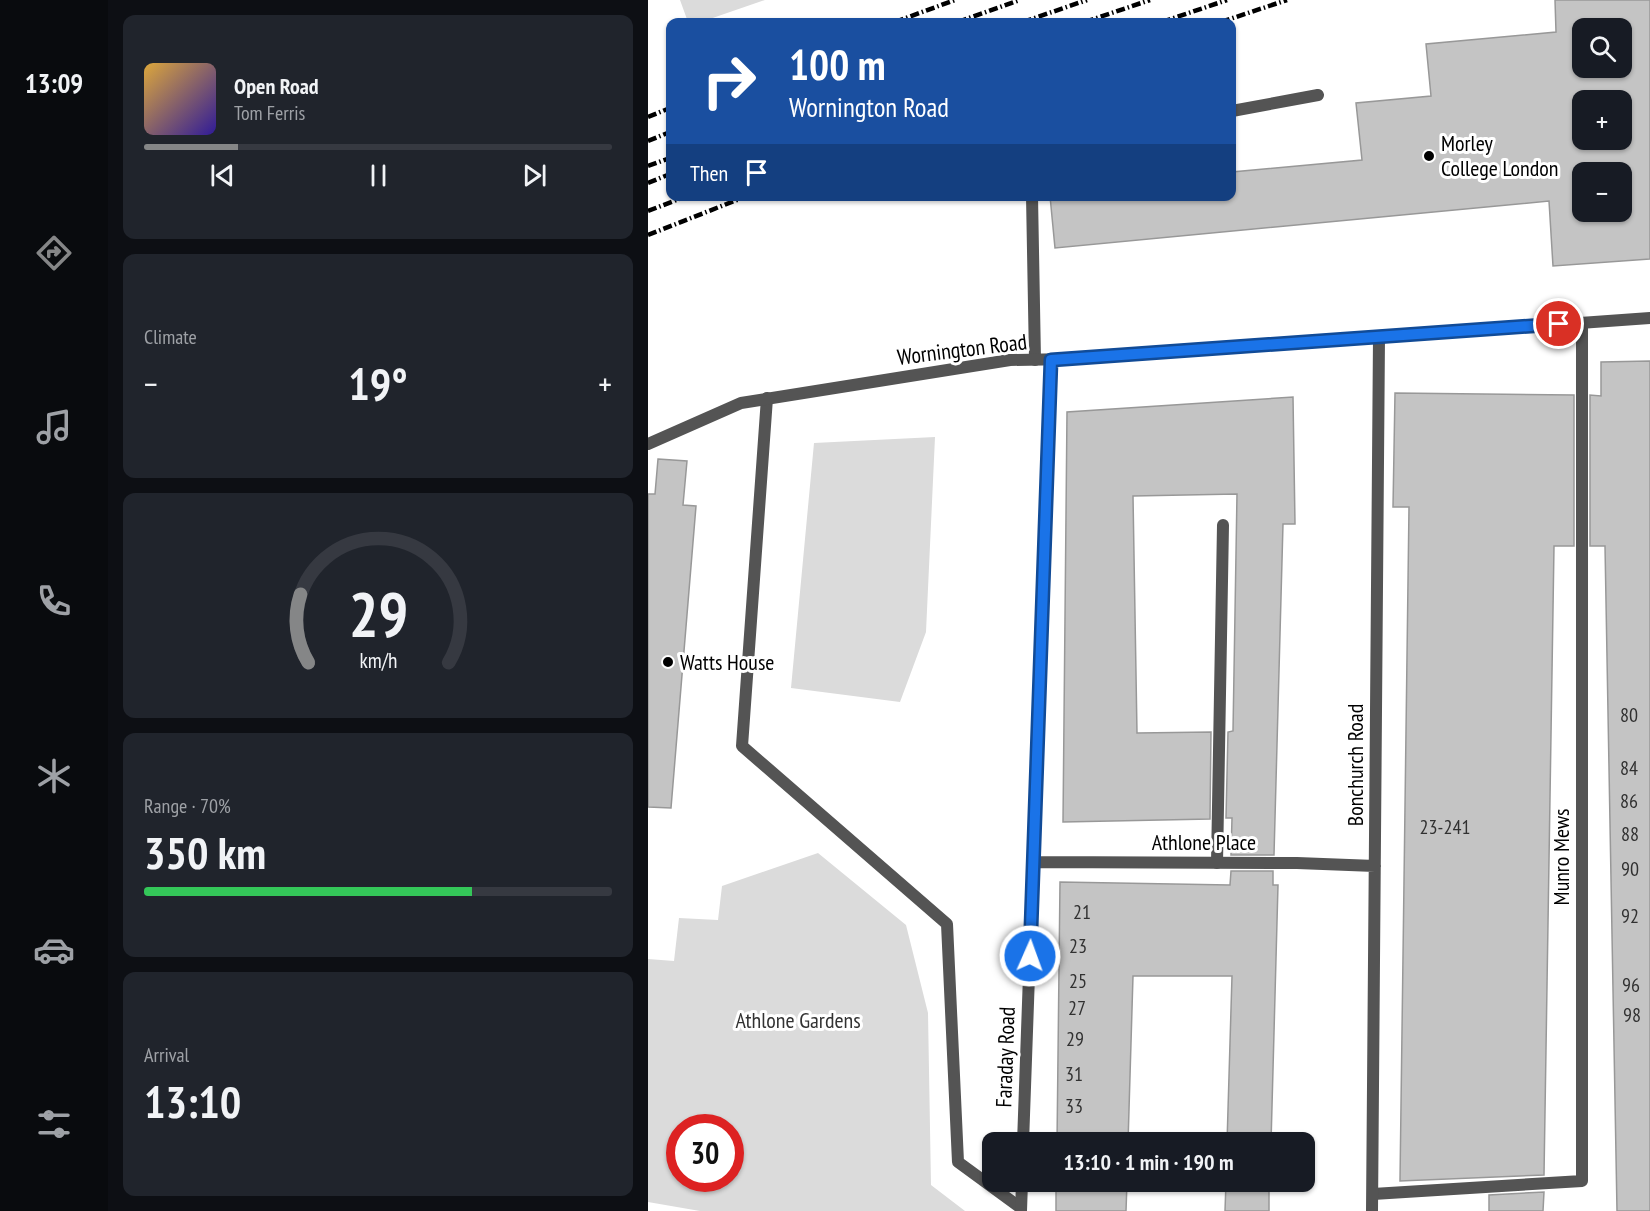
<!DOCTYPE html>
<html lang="en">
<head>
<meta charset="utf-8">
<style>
	:root { --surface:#171b24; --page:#20242c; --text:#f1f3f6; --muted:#9ea1a6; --line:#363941; --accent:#858687 }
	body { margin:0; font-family:"PT Sans Narrow",sans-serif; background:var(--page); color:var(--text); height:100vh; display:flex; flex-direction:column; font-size:22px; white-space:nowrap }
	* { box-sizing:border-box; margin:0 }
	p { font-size:20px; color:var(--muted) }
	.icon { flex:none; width:33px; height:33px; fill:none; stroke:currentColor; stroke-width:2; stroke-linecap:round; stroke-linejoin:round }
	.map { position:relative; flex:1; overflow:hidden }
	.sheet { display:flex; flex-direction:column; gap:15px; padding:15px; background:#0d0f14; width:540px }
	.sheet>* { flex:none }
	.guide { position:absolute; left:18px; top:18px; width:570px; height:183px; border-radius:12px; box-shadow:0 2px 4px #0004; background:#1a4fa0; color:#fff; overflow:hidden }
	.buttons { position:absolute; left:924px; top:18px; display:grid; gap:12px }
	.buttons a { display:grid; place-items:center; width:60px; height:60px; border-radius:12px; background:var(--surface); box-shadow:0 2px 4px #0004; font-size:30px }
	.speed { position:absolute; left:18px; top:1114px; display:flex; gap:12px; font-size:30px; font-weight:700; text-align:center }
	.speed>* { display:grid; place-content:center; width:78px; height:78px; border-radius:50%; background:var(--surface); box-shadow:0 2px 4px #0004; line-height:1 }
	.speed .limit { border:9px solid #d22; background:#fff; color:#111 }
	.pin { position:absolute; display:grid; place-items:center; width:51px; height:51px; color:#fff; margin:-26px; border:3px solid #fff; border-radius:50%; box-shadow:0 2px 6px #0007 }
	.me { position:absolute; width:66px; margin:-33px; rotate:2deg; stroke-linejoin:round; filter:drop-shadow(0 0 4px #0008) }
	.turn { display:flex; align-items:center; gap:21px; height:126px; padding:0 24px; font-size:27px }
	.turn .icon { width:78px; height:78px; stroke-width:2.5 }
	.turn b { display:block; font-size:42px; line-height:51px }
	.then { display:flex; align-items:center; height:57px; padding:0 24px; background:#0003; gap:12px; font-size:22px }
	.big { font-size:45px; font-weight:600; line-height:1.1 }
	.sheet .widget { flex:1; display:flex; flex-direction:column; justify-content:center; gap:9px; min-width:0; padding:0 21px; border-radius:12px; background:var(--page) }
	.sheet .dial { align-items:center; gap:0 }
	.dial svg { height:156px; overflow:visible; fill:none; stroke:var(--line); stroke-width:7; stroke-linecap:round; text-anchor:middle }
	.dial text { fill:var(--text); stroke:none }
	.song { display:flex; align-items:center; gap:18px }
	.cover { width:72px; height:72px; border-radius:9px; background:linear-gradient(135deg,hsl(40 70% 55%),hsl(250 70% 35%)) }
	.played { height:6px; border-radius:3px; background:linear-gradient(90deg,var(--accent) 20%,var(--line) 20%) }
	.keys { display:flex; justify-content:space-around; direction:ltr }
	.heat { display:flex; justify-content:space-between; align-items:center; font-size:33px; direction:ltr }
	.charge { height:9px; border-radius:4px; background:linear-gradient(90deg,#34c759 70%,var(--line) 0) }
	.trip { position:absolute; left:334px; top:1132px; width:333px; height:60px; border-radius:12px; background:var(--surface); box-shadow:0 2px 4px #0004; font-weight:600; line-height:60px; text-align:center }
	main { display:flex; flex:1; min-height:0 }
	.menu { display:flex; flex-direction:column; width:108px; justify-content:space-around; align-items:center; background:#090b0e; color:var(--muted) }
	.menu .icon { width:42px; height:42px }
	.menu .current { color:var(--accent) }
	.menu b { font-size:27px; color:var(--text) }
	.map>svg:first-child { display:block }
</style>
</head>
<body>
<main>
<nav class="menu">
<b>13:09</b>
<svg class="icon current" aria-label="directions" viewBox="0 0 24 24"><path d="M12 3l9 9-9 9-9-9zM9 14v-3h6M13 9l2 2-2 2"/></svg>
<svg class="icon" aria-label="music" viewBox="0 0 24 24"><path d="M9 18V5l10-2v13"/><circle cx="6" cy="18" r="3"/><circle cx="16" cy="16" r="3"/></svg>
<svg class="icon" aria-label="phone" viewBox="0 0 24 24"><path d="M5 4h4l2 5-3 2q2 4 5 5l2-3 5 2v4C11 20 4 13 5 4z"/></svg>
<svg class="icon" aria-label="climate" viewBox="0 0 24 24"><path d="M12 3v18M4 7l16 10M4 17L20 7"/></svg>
<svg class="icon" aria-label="car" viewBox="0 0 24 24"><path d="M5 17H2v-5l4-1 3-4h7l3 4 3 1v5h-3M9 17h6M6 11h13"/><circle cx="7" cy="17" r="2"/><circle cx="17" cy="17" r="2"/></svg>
<svg class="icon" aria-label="filters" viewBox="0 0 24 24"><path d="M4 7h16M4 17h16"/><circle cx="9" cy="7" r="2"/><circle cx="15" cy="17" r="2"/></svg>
</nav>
<section class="sheet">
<div class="widget">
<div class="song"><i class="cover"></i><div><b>Open Road</b><p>Tom Ferris</p></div></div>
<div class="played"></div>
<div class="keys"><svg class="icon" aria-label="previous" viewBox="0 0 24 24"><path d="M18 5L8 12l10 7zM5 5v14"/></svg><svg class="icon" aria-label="pause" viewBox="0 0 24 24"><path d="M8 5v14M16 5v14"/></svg><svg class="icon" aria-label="next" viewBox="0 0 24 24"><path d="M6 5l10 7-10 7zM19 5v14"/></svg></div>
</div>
<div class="widget"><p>Climate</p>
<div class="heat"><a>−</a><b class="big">19°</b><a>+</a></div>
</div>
<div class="widget dial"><svg viewBox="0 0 100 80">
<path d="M14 69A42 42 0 1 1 86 69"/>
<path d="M14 69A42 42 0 0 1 10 34" stroke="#858687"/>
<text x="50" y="56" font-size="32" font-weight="700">29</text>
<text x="50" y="72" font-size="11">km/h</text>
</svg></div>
<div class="widget"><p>Range · 70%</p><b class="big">350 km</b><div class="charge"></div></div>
<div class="widget"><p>Arrival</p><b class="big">13:10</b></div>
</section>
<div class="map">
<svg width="1002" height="1211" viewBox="0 0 1002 1211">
	<rect width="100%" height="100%" fill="#fff"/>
	<path fill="#dbdbdb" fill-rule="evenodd" d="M32,0H117L53,22H40Z
		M287,437L278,632L252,702L143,688L166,443Z
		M170,853L258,925L280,1013L283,1185L317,1211H52L0,1202V959L26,961L31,918L70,920L74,886ZM32,1128H82V1179H32Z"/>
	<path fill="#c4c4c4" stroke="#989898" stroke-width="1.5" fill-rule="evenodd" d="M907,0H1002V259L905,266L901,201L407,248L402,196H584V172L714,160L708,103L783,96L778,44L908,32ZM934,28H974V68H934ZM934,100H974V140H934ZM934,172H974V212H934Z
		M1002,361V1211H969L957,546H942V395L953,396V362Z
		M747,393L926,395V546H906L896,1175L752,1181L761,507H745Z
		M645,397L647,524H635L626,855H583L584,818H578L580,732L585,731L589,494L485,496L489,733L563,732L562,819L415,822L419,412Z
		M10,459L39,461L35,505L48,506L23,808L0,807V494H7Z
		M583,871H625V885H630L623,1143H579L584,976H485L480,1143H409L412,882L582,885Z
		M408,1182H479L478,1211H408Z
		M578,1182H621V1211H577Z
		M896,1192L895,1211H841V1195Z"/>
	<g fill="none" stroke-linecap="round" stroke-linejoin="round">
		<path stroke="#545454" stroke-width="12" d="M584,111L670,95
			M384,196L387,360
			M119,398L94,746L299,924L310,1162L373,1208
			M569,863L575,525
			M725,1194L934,1181V323"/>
		<path stroke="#545454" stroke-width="12" d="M0,444L93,403L362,360L422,359L1002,318
			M385,862L649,863L727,866
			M375,1143L403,360
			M373,1211L374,1182
			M724,1211L731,337"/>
		<path stroke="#000" stroke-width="4.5" stroke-dasharray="9 3 1.5 3" stroke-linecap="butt" d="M247,22L307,0
			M310,22L372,0
			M375,22L439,0
			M437,22L502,0
			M514,22L579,0
			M573,22L639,0
			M0,117L22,108
			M0,141L22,132
			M0,166L22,158
			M0,183L22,174
			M0,211L39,196
			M0,235L99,196"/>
	</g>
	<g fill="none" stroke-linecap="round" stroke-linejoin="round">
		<g stroke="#114b97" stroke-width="15">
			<path id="route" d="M382,956L403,360L911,324"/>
		</g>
		<use href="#route" stroke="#1a73e8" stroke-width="10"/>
	</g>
	<g fill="#000" stroke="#fff" stroke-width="2">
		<circle cx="781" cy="156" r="6"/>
		<circle cx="20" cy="662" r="6"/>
	</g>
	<g text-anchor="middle" stroke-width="6" stroke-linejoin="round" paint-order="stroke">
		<g font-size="20" fill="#313131">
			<text x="981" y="722">80</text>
			<text x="981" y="775">84</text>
			<text x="981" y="808">86</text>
			<text x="797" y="834">23-241</text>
			<text x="982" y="841">88</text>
			<text x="982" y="876">90</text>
			<text x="434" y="919">21</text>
			<text x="982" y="923">92</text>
			<text x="430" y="953">23</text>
			<text x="430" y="988">25</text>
			<text x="983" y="992">96</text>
			<text x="429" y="1015">27</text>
			<text x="984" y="1022">98</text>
			<text x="427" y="1046">29</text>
			<text x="426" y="1081">31</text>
			<text x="426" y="1113">33</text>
		</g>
		<g font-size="22" fill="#000" stroke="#fff" text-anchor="start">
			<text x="793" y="151">Morley<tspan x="793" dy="25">College London</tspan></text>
			<text x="32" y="670">Watts House</text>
		</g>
		<g font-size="22" fill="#000" stroke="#fff">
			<text transform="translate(314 349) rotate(-7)" y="8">Wornington Road</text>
			<text transform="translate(707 765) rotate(-90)" y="8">Bonchurch Road</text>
			<text x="556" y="850">Athlone Place</text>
			<text transform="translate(913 857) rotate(-90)" y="8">Munro Mews</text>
			<text transform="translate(357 1057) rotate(-88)" y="8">Faraday Road</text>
		</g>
		<g font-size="22" fill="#323232" stroke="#fff">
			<text x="150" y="1028">Athlone Gardens</text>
		</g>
	</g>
</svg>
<div class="buttons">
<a><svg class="icon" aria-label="search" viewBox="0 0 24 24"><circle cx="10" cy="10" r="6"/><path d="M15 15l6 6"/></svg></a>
<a>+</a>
<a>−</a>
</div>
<div class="speed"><div class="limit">30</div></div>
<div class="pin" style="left:911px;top:324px;background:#d93025"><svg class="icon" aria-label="arrive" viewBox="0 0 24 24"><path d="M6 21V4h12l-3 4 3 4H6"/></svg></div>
<svg class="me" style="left:382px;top:956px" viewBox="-20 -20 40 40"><circle r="17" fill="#1a73e8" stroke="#fff" stroke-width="3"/><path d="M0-11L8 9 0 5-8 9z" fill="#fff"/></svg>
<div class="trip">13:10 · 1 min · 190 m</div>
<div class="guide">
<div class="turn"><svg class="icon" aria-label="right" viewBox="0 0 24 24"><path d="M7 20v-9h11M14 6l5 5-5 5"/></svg><div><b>100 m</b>Wornington Road</div></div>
<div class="then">Then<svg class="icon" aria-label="arrive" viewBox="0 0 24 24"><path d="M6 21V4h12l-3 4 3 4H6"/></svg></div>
</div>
</div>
</main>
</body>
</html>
